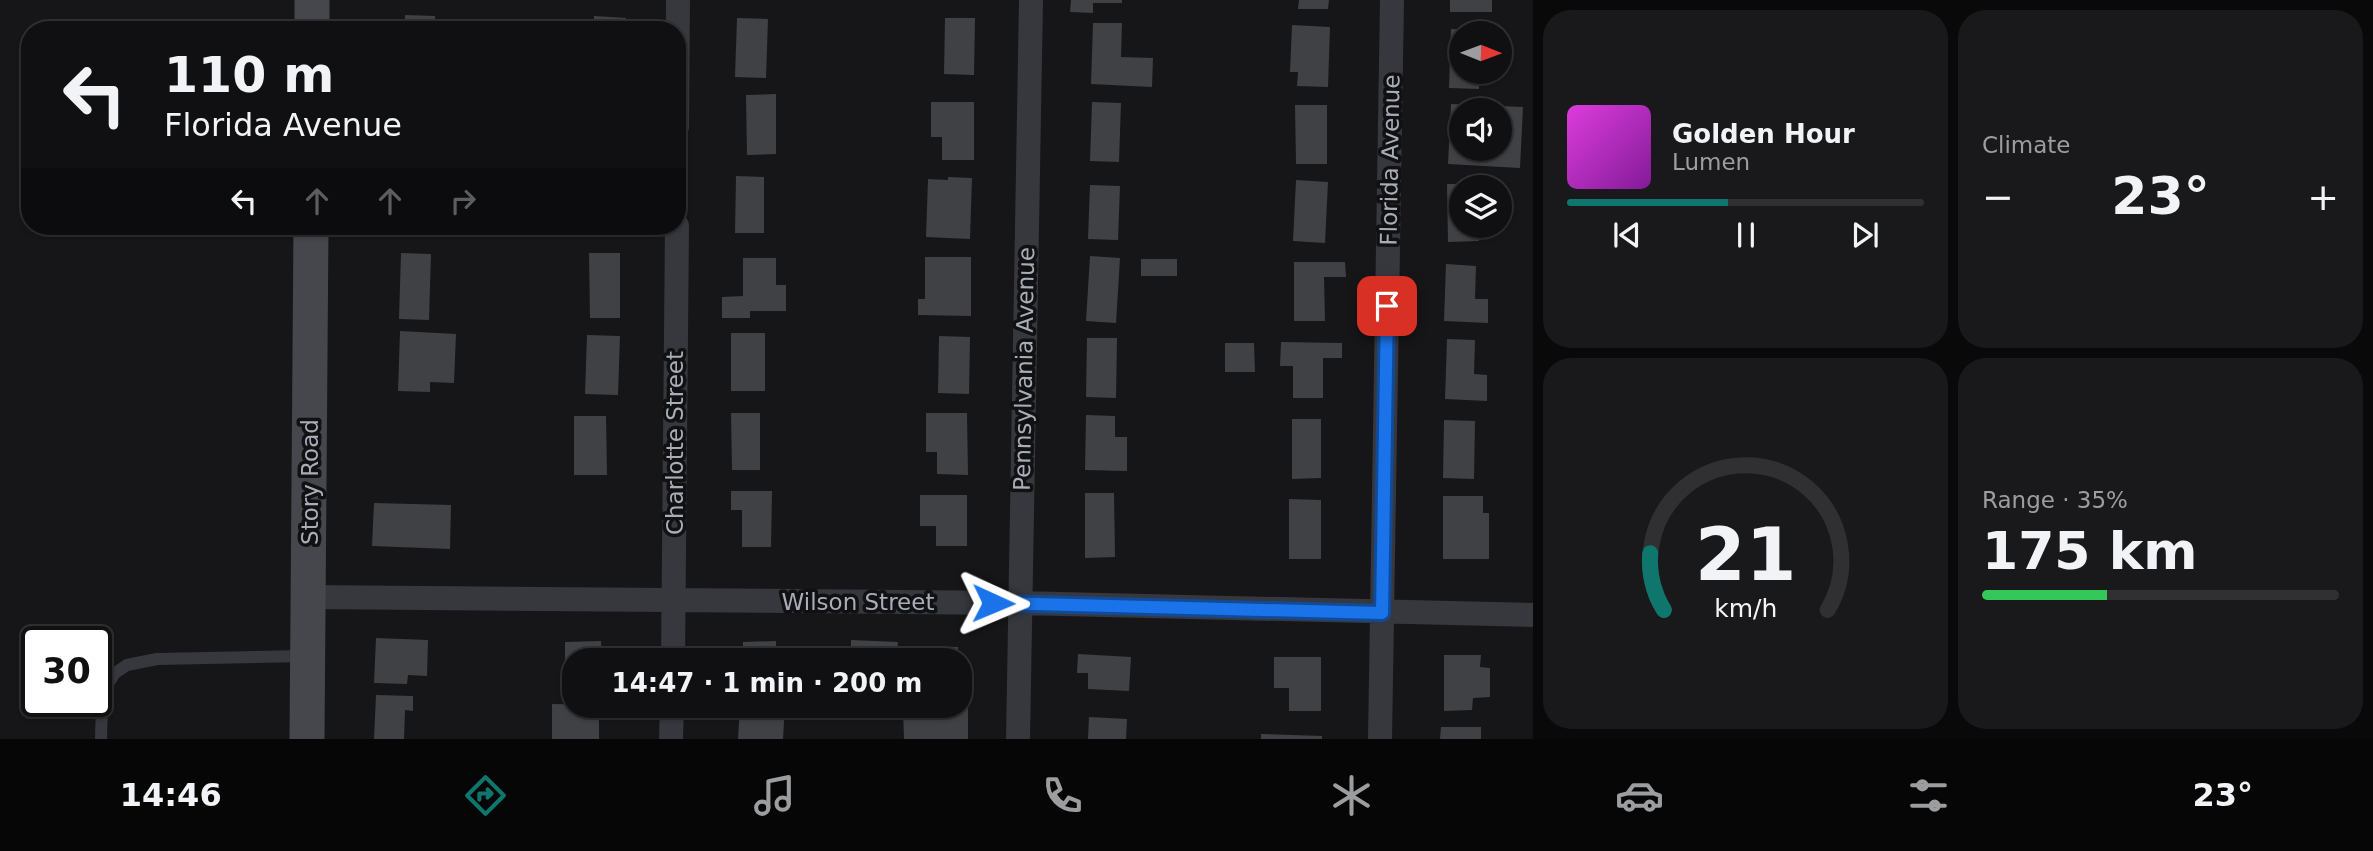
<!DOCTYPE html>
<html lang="en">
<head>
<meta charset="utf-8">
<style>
	:root { --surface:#101012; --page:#19191b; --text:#f1f3f6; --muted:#9c9d9f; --line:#303032; --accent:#0f766e }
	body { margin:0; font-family:"DejaVu Sans",sans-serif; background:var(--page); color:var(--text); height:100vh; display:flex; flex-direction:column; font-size:26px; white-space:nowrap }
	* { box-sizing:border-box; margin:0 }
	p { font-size:23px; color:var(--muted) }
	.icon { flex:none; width:38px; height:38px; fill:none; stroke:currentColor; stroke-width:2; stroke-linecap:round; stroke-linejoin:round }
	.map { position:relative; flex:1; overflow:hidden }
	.sheet { display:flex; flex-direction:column; gap:10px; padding:10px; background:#09090a; width:840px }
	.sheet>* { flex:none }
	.top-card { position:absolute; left:21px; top:21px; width:665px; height:214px; border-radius:28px; box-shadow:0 2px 5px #0004,0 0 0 2px var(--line); background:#101012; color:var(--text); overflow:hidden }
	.needle { width:46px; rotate:91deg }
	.buttons { position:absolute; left:1449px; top:21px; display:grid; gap:14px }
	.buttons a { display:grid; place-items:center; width:63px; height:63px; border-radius:50%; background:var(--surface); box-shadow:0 2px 5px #0004,0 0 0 2px var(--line); font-size:35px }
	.speed { position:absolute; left:21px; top:626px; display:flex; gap:14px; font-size:35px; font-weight:700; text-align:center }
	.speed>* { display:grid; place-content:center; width:91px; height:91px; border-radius:50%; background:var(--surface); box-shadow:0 2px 5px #0004,0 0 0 2px var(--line); line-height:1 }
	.speed .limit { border:4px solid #111; border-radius:10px; background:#fff; color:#111 }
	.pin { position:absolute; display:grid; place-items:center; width:60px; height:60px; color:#fff; margin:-30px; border-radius:14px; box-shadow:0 4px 10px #0006 }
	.me { position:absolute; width:77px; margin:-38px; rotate:91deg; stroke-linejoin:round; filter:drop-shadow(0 0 5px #0008) }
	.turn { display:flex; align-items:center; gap:24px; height:147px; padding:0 28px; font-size:32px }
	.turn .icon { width:91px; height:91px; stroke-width:2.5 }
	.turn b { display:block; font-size:49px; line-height:60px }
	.lanes { display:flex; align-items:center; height:66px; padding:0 28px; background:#0003; justify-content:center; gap:35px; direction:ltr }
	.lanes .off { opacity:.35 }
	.big { font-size:52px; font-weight:700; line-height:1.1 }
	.sheet .card { flex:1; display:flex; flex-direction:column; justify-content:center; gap:10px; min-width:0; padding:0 24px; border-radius:28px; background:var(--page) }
	.sheet .dial { align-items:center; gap:0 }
	.dial svg { height:182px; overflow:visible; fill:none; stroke:var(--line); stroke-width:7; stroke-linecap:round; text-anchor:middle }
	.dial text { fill:var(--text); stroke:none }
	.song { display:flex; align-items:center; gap:21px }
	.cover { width:84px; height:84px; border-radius:10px; background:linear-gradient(135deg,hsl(300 70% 55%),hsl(290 70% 35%)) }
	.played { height:7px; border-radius:4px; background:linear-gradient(90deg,var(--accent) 45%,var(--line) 45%) }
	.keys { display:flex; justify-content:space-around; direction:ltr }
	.heat { display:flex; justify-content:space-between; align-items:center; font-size:38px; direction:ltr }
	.charge { height:10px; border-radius:5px; background:linear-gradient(90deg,#34c759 35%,var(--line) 0) }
	.sheet .tiles { flex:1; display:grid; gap:10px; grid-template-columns:repeat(2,1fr) }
	.trip { position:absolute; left:562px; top:648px; width:410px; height:70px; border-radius:28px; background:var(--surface); box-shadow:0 2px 5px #0004,0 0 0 2px var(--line); font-weight:700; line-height:70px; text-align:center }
	.menu { display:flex; height:112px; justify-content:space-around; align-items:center; background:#060607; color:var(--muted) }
	.menu .icon { width:49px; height:49px }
	.menu .on { color:var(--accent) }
	.menu b { font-size:32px; color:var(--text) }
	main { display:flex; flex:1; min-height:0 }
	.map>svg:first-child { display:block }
</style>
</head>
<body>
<main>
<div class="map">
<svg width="1533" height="739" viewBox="0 0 1533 739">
	<rect width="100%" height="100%" fill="#161618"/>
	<path fill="#404145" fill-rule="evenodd" d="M1071,0H1122V3H1093V13L1070,12Z
		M1299,0H1329L1328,9H1298Z
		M1450,0H1492V12H1450Z
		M405,15L435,16V30H405Z
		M594,16L626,18L625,30H594Z
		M737,18L768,19L766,78L735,77Z
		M945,18H975L974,75L944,74Z
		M1093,23H1122L1121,57L1153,58L1152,87L1091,84Z
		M1292,25L1330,27L1328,87L1297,86L1298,72H1290Z
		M1451,29L1481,30V33H1461V72H1479V89L1449,88Z
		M776,94V154L747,155L746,95Z
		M931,102H974V160H942V137H931Z
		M1092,102L1121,103L1119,162L1090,161Z
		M1451,104L1523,107L1520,168L1448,164ZM1461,110H1500V149H1461Z
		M1295,105H1327V164H1296Z
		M736,176L764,177V233H735Z
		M948,177L972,178L970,239L926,237L928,179L948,180Z
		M1296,180L1328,182L1325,243L1293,241Z
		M1447,184H1477V187H1461V226H1478L1479,241L1448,242Z
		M1090,185L1120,186L1118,240L1088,239Z
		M402,226H432V232L402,233Z
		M591,226H621L620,236L591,235Z
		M401,253L431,254L429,320L399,319Z
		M589,253H620V318H590Z
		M1090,256L1120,258L1116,323L1086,321Z
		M925,257H971V316L918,315V299H925Z
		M743,258H776V285H786V311H750V318H722V297L743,296Z
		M1141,259H1177V276H1141Z
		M1294,262H1345L1346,277H1324L1325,321H1294Z
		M1446,264L1476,266L1475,299H1488V323L1444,321Z
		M400,331L456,334L454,383L430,382V392L398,391Z
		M731,333H765V391H731Z
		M587,335L620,336L618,395L585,394Z
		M939,336L970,337L969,394L938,393Z
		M1087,338H1117L1116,398L1086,397Z
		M1447,339L1475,340L1474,374L1487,375V401L1445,399Z
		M1281,342L1342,343V358H1323V398H1293V366H1280Z
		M1225,343H1254L1255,372H1225Z
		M731,413H760V470H732Z
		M926,413H967L968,475L937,474V452H926Z
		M1086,415L1115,416V437H1127V471L1085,470Z
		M574,416H606L607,475H574Z
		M1292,419H1321V478L1292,479Z
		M1444,420L1475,421L1474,479L1443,478Z
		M731,491H772L771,547H742V510H731Z
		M1085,493H1114L1115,557L1085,558Z
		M920,495H967V546H936V526H920Z
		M1443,496H1483V513H1489V559H1443Z
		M1289,499L1321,500V559H1289Z
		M374,503L451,505L450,549L372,546Z
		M376,638L428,640L427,676L408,675L407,684L374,683Z
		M851,640L898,642L897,651H919V646L958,647V660H851Z
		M601,641L602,660H574V684H565V642Z
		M776,641V660H743V642Z
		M1078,654L1131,657L1129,691L1088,689V673H1077Z
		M1444,655H1481L1480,667L1490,668V697L1473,698L1472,710L1444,711Z
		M1274,657H1321V711H1289V688H1274Z
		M376,695L413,696V711L405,710L404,739H374Z
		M552,704L599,705V739H552Z
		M740,705H785L783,739H738Z
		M968,708V739H904L903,709Z
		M1089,717L1127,719L1126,739H1088Z
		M1441,727H1481V739H1440Z
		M1261,734L1322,736V739H1261Z"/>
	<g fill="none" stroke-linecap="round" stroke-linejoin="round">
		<path stroke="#37383d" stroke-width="12" d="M101,739L102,702L107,685L115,673L127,665L157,659L305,656"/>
		<path stroke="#37383d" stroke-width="24" d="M677,127L678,0
			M309,597L1020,603L1533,615
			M673,660L677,226
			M671,739L672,705
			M1018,739L1031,0
			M1380,739L1392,0"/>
		<path stroke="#45474d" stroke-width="35" d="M312,30V0
			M307,739L311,226"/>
	</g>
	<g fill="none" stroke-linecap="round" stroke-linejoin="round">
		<g stroke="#114b97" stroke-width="18">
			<path id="route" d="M993,603L1382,613L1387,306"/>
		</g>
		<use href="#route" stroke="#1a73e8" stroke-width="12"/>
	</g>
	<g text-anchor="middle" stroke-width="7" stroke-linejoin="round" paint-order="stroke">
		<g font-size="23" fill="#a8adb8" stroke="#111113">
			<text transform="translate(1390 160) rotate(-89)" y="8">Florida Avenue</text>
			<text transform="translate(1024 369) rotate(-89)" y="8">Pennsylvania Avenue</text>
			<text transform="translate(675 443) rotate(-90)" y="8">Charlotte Street</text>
			<text transform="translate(310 482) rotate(-90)" y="8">Story Road</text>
			<text x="858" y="610">Wilson Street</text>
		</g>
	</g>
</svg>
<div class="buttons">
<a><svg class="needle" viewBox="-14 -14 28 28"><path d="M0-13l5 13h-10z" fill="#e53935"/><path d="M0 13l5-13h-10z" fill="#9c9d9f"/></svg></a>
<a><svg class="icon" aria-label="sound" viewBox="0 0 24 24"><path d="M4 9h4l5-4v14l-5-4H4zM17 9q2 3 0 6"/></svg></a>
<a><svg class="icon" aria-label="layers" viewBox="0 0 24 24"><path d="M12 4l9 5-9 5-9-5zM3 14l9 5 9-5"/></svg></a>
</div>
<div class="speed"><div class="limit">30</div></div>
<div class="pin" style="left:1387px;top:306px;background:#d93025"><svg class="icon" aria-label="arrive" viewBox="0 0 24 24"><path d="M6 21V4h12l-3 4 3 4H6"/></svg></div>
<svg class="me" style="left:993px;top:603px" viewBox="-20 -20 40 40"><path d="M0-17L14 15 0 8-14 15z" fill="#1a73e8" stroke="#fff" stroke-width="4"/></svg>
<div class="trip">14:47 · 1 min · 200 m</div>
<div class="top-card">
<div class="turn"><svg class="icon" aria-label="left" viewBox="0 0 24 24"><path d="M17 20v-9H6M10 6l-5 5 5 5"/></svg><div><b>110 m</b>Florida Avenue</div></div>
<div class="lanes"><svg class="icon" aria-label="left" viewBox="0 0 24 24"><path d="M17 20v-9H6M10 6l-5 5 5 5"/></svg><svg class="icon off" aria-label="ahead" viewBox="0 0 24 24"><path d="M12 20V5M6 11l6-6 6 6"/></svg><svg class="icon off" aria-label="ahead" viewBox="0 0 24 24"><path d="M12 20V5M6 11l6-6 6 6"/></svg><svg class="icon off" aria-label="right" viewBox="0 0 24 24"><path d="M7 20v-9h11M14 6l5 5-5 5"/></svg></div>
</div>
</div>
<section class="sheet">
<div class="tiles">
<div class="card">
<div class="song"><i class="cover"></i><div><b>Golden Hour</b><p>Lumen</p></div></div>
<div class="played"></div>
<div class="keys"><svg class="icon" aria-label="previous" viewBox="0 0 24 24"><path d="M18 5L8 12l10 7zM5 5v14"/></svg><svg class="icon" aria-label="pause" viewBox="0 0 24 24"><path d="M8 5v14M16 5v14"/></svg><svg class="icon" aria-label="next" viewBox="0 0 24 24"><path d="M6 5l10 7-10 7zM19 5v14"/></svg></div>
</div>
<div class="card"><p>Climate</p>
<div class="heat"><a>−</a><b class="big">23°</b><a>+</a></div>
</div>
<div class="card dial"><svg viewBox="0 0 100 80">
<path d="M14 69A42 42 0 1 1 86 69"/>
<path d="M14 69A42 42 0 0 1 8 44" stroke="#0f766e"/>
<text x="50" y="56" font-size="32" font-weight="700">21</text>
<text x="50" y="72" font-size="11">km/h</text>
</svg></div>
<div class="card"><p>Range · 35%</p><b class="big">175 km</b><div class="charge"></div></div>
</div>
</section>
</main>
<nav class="menu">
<b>14:46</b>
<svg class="icon on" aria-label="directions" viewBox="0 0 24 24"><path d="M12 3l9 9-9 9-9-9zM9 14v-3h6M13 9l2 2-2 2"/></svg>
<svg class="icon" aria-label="music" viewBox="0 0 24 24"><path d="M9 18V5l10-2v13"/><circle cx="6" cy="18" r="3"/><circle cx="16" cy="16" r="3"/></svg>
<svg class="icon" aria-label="phone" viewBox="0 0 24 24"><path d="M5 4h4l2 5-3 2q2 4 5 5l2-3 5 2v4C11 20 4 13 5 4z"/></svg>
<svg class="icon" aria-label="climate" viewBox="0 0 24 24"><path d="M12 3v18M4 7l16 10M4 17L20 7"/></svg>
<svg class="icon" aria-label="car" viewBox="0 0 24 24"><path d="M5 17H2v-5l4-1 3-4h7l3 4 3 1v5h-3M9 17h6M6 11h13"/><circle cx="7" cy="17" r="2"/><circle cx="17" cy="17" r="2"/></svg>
<svg class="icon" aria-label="filters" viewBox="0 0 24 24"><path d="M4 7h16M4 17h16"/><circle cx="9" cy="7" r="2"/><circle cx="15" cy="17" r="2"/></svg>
<b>23°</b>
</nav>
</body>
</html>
